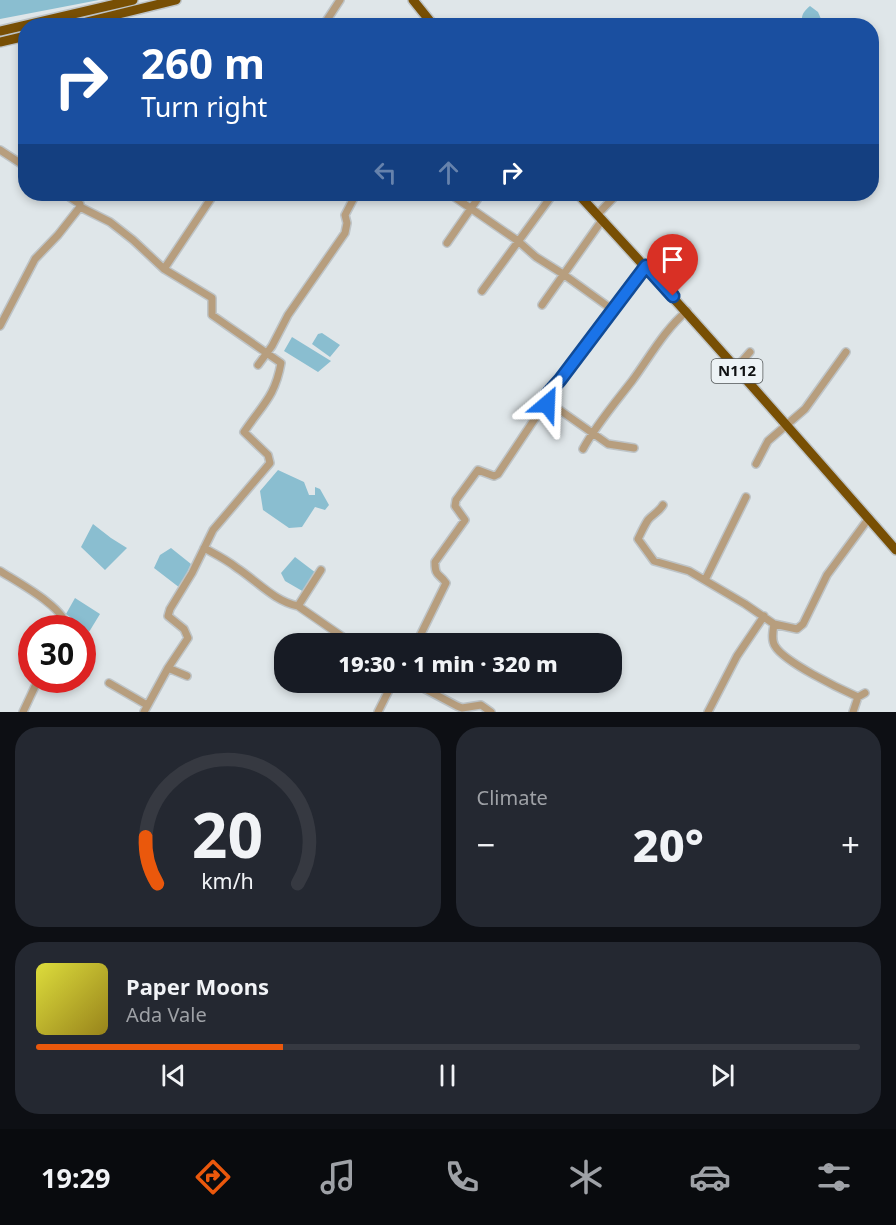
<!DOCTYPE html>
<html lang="en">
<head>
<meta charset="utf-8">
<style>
	:root { --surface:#171b24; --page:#242831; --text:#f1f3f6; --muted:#9ea1a6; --line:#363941; --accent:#ea580c }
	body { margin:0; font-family:"Noto Sans",sans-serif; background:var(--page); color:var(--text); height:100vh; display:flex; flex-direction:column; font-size:22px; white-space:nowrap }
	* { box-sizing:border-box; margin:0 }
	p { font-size:20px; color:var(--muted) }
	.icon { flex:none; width:33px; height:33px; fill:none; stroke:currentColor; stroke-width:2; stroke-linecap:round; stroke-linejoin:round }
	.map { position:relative; height:712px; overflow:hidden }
	.drawer { display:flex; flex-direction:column; gap:15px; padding:15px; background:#0d0f14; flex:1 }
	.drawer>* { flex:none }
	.top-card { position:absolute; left:18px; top:18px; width:861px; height:183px; border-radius:24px; box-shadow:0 3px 9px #0003; background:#1a4fa0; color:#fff; overflow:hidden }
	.speed { position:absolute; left:18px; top:615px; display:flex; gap:12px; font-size:30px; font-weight:700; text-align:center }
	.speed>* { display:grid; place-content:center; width:78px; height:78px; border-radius:50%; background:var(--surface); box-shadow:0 3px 9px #0003; line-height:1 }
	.speed .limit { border:9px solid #d22; background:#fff; color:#111 }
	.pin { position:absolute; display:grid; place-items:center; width:51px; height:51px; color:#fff; margin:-62px -26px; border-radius:50% 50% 50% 0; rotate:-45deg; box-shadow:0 0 6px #0007 }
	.pin .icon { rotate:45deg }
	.me { position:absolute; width:66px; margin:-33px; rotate:26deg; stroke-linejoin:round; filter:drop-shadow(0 0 4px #0008) }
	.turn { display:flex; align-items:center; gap:21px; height:126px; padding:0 24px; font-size:27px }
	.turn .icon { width:78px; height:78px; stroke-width:2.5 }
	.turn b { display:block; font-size:42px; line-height:51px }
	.lanes { display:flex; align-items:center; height:57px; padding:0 24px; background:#0003; justify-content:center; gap:30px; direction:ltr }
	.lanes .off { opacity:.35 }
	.big { font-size:45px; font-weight:800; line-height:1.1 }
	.drawer .tile { flex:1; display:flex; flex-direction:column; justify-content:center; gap:9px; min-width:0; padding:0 21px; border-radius:24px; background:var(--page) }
	.drawer .dial { align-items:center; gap:0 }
	.dial svg { height:156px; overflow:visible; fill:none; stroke:var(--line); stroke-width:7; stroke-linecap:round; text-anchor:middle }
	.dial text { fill:var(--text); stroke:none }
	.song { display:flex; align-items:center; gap:18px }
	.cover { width:72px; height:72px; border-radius:9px; background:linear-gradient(135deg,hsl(60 70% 55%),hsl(50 70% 35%)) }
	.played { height:6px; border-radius:3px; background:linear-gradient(90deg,var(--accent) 30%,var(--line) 30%) }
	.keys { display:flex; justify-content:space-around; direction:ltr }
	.heat { display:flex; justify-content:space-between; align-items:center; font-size:33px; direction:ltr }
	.drawer .tiles { flex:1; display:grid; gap:15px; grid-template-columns:1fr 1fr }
	.tile:last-child { grid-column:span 2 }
	.trip { position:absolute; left:274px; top:633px; width:348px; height:60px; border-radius:24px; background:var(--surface); box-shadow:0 3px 9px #0003; font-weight:800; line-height:60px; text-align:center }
	.dock { display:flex; height:96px; justify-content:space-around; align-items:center; background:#090b0e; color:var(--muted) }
	.dock .icon { width:42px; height:42px }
	.dock .selected { color:var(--accent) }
	.dock b { font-size:27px; color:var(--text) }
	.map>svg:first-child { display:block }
</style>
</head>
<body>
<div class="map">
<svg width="896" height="712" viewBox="0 0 896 712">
	<rect width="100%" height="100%" fill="#dfe6e9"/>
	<path fill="#8abed0" d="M0,0H99L0,19Z
		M810,6L818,12L821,19H827L829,25H804C799,17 804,11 810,6Z
		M322,333L340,345L330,357L312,344L318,334Z
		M292,337L331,361L318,372L284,351Z
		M278,470L304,482L309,495H315V487L320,489L329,505L325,510L315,507L302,527L289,528L263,510L260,491Z
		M93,524L111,538L127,548L105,570L81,547Z
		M171,548L191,564L180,588L154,568L160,555Z
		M295,557L316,573L304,592L285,581L281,573Z
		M75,598L100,614L89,632L66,614Z"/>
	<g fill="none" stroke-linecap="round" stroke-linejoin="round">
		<g stroke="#bec4c7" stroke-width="10">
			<path id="minor" d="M323,26L340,0
				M0,150L26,167
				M450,194L518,241L536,257L563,274L613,310
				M80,207L110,222L133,240L164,269L212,298V315L281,363C275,397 262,405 244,432L268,455L270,463L213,530L192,573L170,609L168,616L184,629L188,638L168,668L144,712
				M597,215L617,194
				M447,243L481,194
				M164,269L214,194
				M482,291L553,194
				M542,305L600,223L603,222
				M0,326L35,259L58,235L80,207V204L65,194
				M258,365L272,346L288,315L345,233L347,223L345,215L356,194
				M735,369L750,352
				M545,405L543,399L560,380L646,266
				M583,449C596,425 615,403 632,381C649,358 665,329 687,311
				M756,464L768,441L805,409L846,352
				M663,505C659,512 653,514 648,520C644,526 641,533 638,539L654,561L689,571L745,604L774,624L797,629L803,624L827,575L869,518
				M204,548C215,554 227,560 237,568C257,581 274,601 298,606L353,644
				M0,571C17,582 66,608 67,628
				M705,580L746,497
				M298,606L321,570
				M774,624C773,631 771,640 775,646C784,662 840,689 858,697L865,693
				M416,644L446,583C439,573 435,577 435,562L465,520L455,506L456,500L478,470L494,476L498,474L544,405L554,406L608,444L634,448
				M168,668L187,676
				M412,682L457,706L462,708L481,705L491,712
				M109,683L147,705
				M23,712L38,680
				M378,712L393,682
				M708,712L737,656L764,616
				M853,712L858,697"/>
		</g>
		<g stroke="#bec4c7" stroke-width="12">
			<path id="highway" d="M413,0L434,26
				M70,26L176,0
				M0,31L133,0
				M0,42L26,36
				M578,194C686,310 791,430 896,550"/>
		</g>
		<use href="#minor" stroke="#b79e7e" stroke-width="7"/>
		<use href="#highway" stroke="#784f04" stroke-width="9"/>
	</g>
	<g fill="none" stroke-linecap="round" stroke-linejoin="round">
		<g stroke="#114b97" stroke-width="15">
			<path id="route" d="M547,404L545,405L543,399L560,380L646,266L673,296"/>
		</g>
		<use href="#route" stroke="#1a73e8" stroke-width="10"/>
	</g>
	<g text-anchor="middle" stroke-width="4.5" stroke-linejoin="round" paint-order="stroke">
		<rect fill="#edf3f6" stroke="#525657" stroke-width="1.5" x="711.5" y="359" width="51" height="24" rx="4.5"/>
		<g font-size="15" font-weight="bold" fill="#101213">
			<text x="737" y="376">N112</text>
		</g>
	</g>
</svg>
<div class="speed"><div class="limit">30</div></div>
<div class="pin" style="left:673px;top:296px;background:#d93025"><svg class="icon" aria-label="arrive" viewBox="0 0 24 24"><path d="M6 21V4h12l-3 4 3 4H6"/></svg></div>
<svg class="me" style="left:547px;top:404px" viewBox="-20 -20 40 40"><path d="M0-17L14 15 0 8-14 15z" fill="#1a73e8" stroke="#fff" stroke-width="4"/></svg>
<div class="trip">19:30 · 1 min · 320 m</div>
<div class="top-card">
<div class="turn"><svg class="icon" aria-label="right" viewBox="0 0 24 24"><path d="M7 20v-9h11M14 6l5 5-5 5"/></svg><div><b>260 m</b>Turn right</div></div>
<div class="lanes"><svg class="icon off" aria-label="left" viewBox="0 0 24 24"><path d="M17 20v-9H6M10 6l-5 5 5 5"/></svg><svg class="icon off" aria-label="ahead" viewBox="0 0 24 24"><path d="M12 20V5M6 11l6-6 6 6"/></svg><svg class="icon" aria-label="right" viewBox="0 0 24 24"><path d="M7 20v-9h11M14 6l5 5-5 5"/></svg></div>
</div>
</div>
<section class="drawer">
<div class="tiles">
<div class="tile dial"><svg viewBox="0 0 100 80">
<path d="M14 69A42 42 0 1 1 86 69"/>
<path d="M14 69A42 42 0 0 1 8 45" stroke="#ea580c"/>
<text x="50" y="56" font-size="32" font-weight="700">20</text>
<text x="50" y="72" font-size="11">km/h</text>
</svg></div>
<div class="tile"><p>Climate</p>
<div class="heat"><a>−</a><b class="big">20°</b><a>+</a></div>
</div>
<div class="tile">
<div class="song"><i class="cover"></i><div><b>Paper Moons</b><p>Ada Vale</p></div></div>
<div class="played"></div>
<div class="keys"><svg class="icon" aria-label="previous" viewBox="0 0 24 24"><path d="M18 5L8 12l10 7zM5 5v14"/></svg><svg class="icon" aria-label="pause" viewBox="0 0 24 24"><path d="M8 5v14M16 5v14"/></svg><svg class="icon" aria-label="next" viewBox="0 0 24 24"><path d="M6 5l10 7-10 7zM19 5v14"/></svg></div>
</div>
</div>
</section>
<nav class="dock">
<b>19:29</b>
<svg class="icon selected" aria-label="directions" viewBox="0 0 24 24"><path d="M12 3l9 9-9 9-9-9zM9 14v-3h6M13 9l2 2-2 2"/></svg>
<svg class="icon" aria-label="music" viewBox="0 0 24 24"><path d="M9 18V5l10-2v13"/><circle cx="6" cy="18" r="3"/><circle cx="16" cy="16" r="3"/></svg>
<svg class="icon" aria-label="phone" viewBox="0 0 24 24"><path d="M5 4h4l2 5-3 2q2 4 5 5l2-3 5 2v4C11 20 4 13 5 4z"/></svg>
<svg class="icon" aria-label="climate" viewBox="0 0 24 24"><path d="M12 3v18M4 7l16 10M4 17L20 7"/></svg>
<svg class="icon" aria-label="car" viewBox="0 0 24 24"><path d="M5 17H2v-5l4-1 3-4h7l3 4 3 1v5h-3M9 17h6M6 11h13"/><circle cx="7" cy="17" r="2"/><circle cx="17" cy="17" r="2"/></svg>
<svg class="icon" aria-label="filters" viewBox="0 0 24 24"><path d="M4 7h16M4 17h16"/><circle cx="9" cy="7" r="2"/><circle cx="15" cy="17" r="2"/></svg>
</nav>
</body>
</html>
